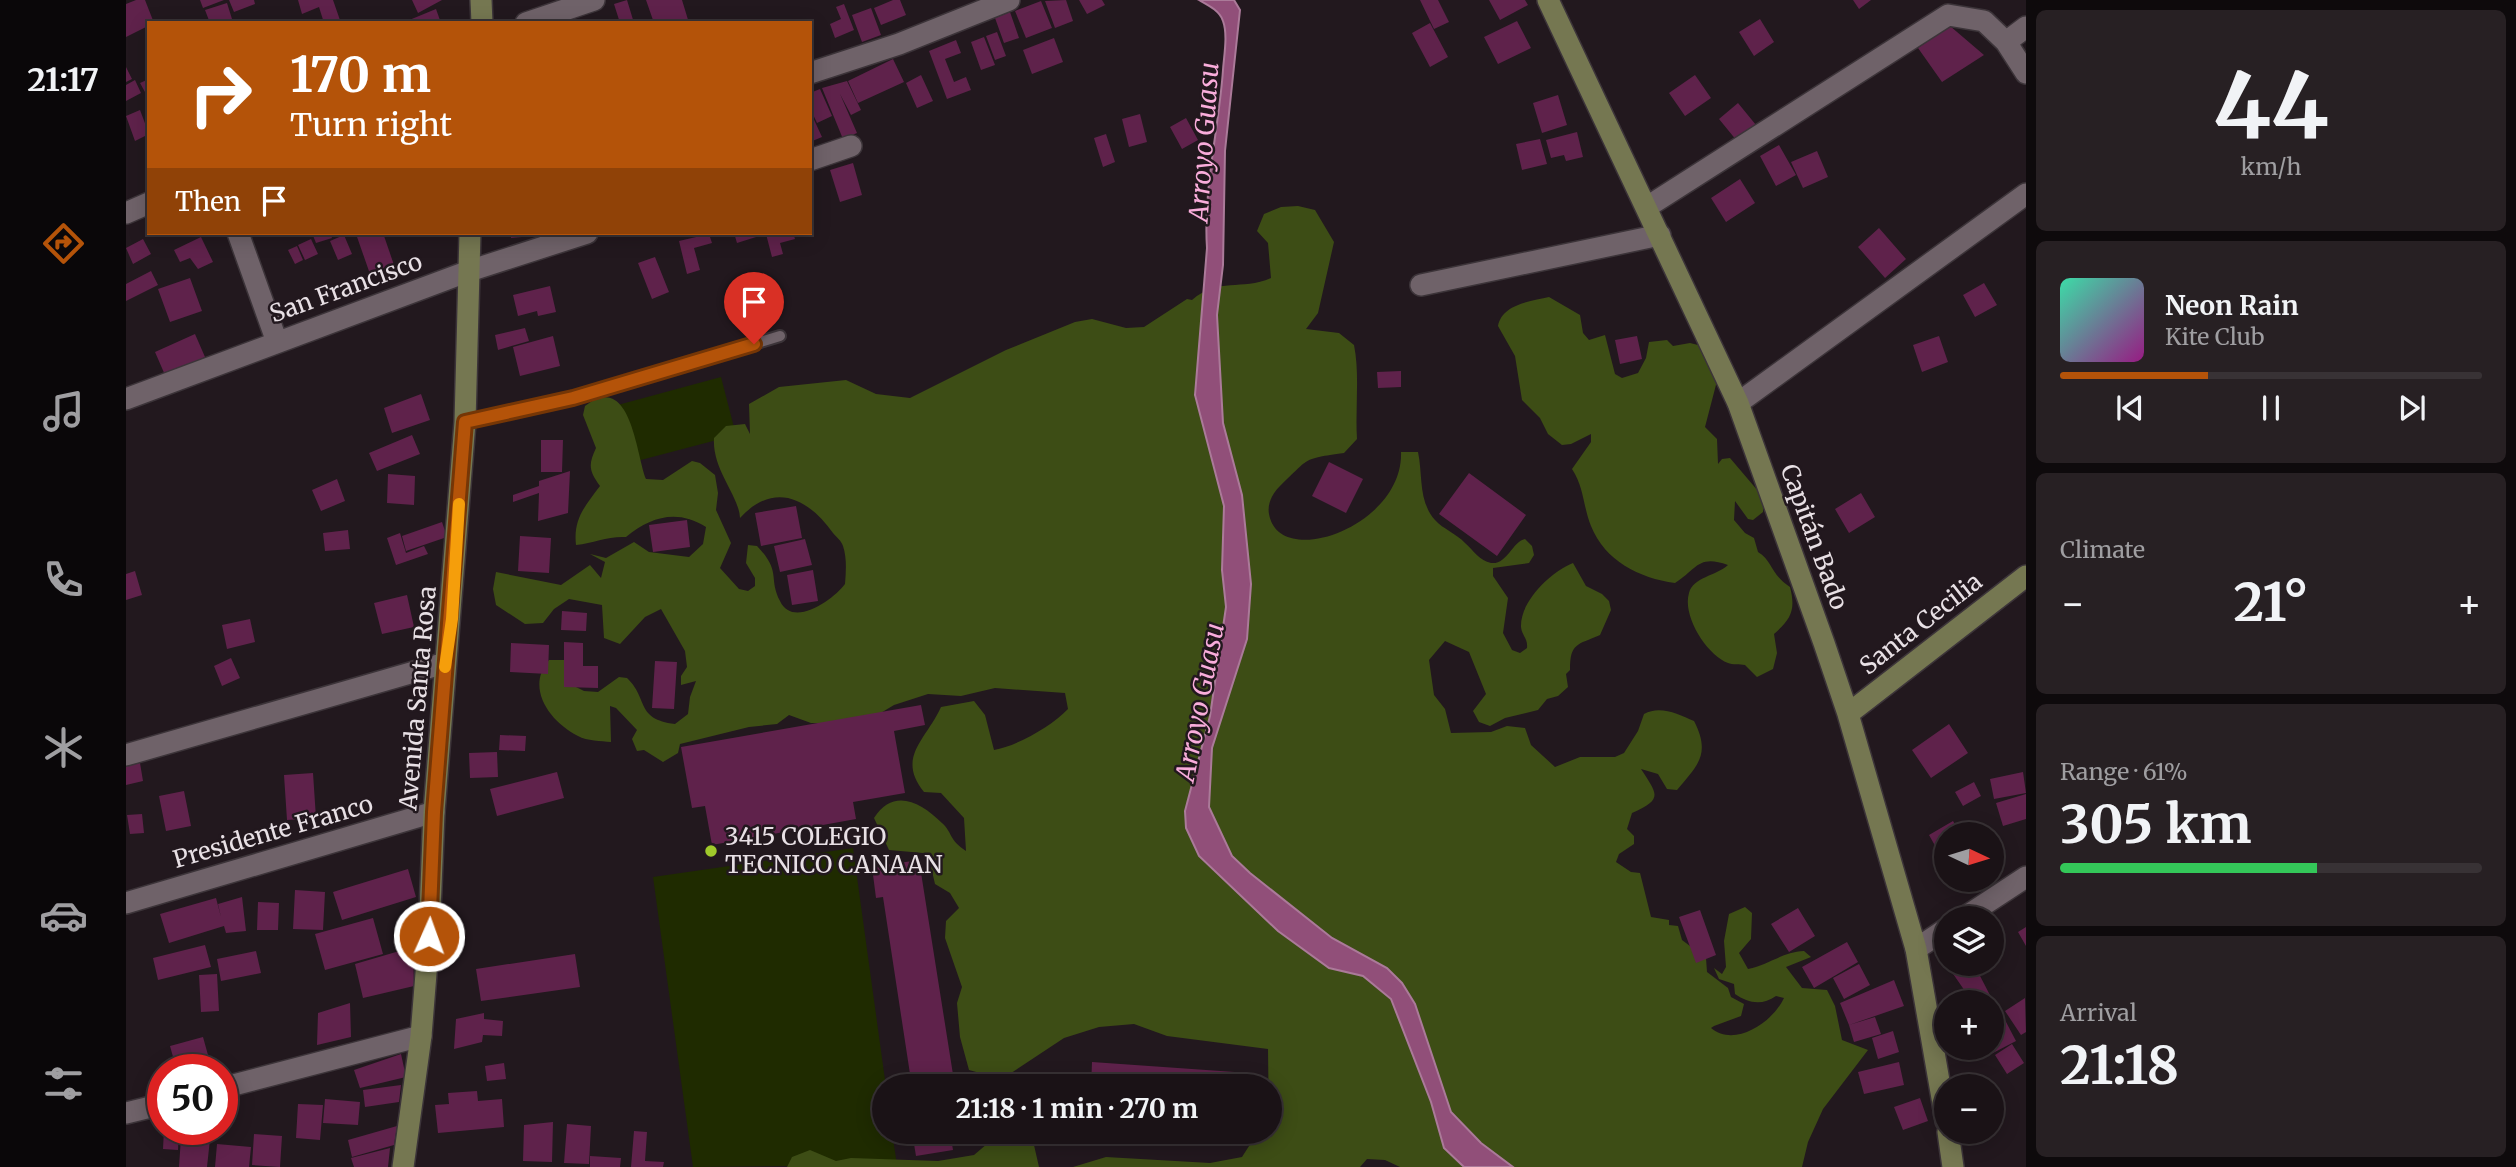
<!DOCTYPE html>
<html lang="en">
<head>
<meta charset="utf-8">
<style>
	:root { --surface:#1a1216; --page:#272023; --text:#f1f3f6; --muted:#9f9ea1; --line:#383235; --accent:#b45309 }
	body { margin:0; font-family:Merriweather,serif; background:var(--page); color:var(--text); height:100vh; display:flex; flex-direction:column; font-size:26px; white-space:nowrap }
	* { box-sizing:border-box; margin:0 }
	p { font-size:23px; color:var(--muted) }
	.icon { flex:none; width:38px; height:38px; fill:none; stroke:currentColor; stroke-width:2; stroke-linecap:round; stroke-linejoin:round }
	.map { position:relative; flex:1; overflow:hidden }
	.sheet { display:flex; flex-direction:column; gap:10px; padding:10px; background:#0e0a0c; width:490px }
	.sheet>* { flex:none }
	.banner { position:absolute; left:21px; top:21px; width:665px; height:214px; border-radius:0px; box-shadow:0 4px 18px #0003,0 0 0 2px var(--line); background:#b45309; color:#fff; overflow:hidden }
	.needle { width:46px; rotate:94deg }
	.buttons { position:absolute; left:1808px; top:822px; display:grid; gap:14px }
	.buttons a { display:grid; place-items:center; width:70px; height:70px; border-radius:50%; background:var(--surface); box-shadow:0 4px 18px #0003,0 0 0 2px var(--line); font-size:35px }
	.speed { position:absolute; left:21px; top:1054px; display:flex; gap:14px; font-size:35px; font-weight:700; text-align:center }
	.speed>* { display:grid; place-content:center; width:91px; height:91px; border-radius:50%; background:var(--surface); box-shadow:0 4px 18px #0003,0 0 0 2px var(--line); line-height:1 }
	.speed .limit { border:10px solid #d22; background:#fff; color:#111 }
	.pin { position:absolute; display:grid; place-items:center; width:60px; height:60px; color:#fff; margin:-72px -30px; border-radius:50% 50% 50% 0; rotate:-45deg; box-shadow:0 0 7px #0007 }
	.pin .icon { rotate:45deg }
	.me { position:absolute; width:77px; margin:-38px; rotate:2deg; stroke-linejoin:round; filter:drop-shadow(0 0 5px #0008) }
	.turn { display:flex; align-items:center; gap:24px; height:147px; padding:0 28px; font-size:32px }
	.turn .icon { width:91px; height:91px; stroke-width:2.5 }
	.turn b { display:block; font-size:49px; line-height:60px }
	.then { display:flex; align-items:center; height:66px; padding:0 28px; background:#0003; gap:14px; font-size:26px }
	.big { font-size:52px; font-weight:700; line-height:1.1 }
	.sheet .widget { flex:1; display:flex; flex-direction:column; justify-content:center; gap:10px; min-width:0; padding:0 24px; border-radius:10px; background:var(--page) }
	.sheet .dial { align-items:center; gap:0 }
	.dial b { font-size:91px; line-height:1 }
	.song { display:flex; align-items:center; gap:21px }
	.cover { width:84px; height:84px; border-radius:10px; background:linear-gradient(135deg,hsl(160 70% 55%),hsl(310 70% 35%)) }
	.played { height:7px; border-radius:4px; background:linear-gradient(90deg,var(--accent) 35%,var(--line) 35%) }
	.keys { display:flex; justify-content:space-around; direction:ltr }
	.heat { display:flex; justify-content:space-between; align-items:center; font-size:38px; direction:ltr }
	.charge { height:10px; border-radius:5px; background:linear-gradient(90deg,#34c759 61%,var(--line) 0) }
	.trip { position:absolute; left:746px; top:1074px; width:410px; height:70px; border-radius:35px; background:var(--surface); box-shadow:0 4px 18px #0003,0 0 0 2px var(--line); font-weight:700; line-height:70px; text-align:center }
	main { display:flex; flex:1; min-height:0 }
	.tabs { display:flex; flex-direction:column; width:126px; justify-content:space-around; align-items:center; background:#0a0709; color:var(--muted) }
	.tabs .icon { width:49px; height:49px }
	.tabs .selected { color:var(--accent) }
	.tabs b { font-size:32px; color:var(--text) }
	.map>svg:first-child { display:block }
</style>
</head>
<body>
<main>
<nav class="tabs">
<b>21:17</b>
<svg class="icon selected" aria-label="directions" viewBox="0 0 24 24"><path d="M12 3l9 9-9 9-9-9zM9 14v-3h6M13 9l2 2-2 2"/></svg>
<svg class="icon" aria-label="music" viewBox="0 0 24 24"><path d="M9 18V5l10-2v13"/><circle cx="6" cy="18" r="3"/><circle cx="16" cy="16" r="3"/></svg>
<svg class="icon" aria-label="phone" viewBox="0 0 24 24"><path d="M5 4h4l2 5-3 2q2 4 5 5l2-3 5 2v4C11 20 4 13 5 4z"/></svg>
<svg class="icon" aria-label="climate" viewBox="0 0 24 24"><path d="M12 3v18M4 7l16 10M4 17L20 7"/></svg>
<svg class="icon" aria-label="car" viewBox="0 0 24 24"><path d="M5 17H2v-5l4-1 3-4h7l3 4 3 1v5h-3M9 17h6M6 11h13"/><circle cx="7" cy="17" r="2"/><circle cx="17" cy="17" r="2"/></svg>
<svg class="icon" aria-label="filters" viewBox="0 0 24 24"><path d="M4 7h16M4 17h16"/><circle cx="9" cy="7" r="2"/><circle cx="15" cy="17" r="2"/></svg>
</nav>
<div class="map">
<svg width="1900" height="1167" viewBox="0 0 1900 1167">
	<rect width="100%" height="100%" fill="#22181e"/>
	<path fill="#1f2b00" d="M595,377L610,435L492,466L477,409Z
		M727,848L760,1087L758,1132H766L771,1165L567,1167L527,877Z"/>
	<path fill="#3d4d15" d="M1172,206L1189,210L1208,242L1192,313L1180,329L1213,333L1228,345C1234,375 1229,408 1231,439L1218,453C1175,459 1184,458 1154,486C1147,493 1141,503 1143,514C1153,571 1278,526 1275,452H1292C1297,475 1292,501 1309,520C1317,529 1331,534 1339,543C1347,550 1354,561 1365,563C1381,565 1386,542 1399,539L1406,546L1408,555L1403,563L1367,568V576L1382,598L1377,633L1386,650L1394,653L1401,648C1402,638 1396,636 1395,627C1394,601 1425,572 1447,563L1460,586L1476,594L1483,601L1485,610L1474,635C1451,645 1444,643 1444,670L1440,674L1442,687L1432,696L1421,699L1412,710L1379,718L1364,726L1353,722L1347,711L1360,694L1343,652L1319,641L1303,660L1308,695L1319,709L1325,733L1365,732L1381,726L1399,728L1405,745L1429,767L1454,757H1489L1498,753L1512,731L1518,714C1534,705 1552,714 1568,721C1585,754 1572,765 1551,790L1541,789L1532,774L1515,769C1531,794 1538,799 1506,813L1501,829L1508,836V844L1493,854L1490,862L1505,872L1514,873L1525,917L1543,920V925L1552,926L1556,940L1580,958L1581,972L1602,988L1605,997L1618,1004L1615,1016L1588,1026L1585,1028C1609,1048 1647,1022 1658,998L1650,996C1636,1006 1622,1003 1609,994L1608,984L1593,979L1588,968L1596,974L1600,967L1598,941L1603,914L1619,907L1626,913L1625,939L1613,953L1622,969C1643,965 1656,952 1678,951L1685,957L1660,967L1676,988L1701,990L1709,1006L1716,1040L1742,1050L1697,1109L1682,1142L1676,1167H1274L1259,1160L1241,1159L1234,1167H947L980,1157L1084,1163L1116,1157L1132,1132H1143L1142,1049L1041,1036L1008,1024L973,1027L938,1038L876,1079L843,1070L834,1037L831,1003L836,987L819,938L820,921L833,908L824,893L809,884L805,867L797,853L763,850L748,818C767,788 794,801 816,823C827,833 822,839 840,851L838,818L815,793L798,792C770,757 800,740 815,707L848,701L859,715L868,750C891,746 926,726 942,709L939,693L869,688L835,696L802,694L768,705L753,714L719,723H685L663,715L651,724L623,727L554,744L552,753L537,762L518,750L511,751L506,739L511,730L490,708L484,706L485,742C475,741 461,741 452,736C424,722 399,688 423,660H441L442,683L458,691L472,692L493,677L501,678C523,699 509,719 549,724L562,714L564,697L570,681L555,685V676L561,667L559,651L535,609L519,617L494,644L478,638L476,605L443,599L428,609L417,623L399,624L370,605L367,589L370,572L435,585L464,565L475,578L479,562L464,554L480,558L508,542L523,552L563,557L577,544L580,527C552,509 525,516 500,537C482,536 468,543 450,545C447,519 459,506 474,486C463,471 462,465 470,448L457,415L459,406C505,370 510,454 520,479L537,480L566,461L574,463L589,475L592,493L590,510L605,543L594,568L613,589L622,591L629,586V578L620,563L622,545L631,546C656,572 642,578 654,601C667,629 708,599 719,584C720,571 721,558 717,546C715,540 711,538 707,533C682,498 648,481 614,518C613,495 586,470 588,438L600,426L619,424L624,434L623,404L653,387L720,380L750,394L784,398L880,350L949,322L966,319L1000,328L1018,327L1061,299L1066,300C1093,277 1115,291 1145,278L1142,243L1131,231L1138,214L1155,207Z
		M1423,297L1454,315L1457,333L1463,340L1479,335L1489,374L1496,378L1512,373L1520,358L1523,342L1541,340L1547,346L1564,343L1580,347L1591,381L1579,427L1591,439L1592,464L1596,459L1604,458L1638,498L1637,512L1627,520L1622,519L1609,501L1608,520L1619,533L1628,538L1632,552C1647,561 1644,574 1664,587C1670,610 1665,619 1648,634L1651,653L1647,669L1631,677L1619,665C1614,664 1606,665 1602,663C1581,655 1556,616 1563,593C1567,577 1590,576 1602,565C1572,554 1571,569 1549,583C1513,578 1479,561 1465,526C1457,506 1458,487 1446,469L1465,442V434L1445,444L1436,445L1422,434L1414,418L1396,400L1389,356L1372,326C1376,304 1405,301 1423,297Z
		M875,1132H905L913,1167H661L666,1157L684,1150L710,1161L725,1158L812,1161L848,1155Z"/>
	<path fill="#914f79" stroke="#ab7a99" stroke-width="2" d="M1073,0H1108L1114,10L1099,151L1097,265L1091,315L1097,423L1116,495L1125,584L1121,639L1086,748L1083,807L1106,856L1124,873L1206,938L1261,968L1276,983L1289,1004L1325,1112L1355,1143L1387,1167H1338L1318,1148L1305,1102L1265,999L1237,976L1203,968L1152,931L1073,856L1060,828L1059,811L1084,716L1100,607L1096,570L1098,506L1069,395L1081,248C1077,189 1093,128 1097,70C1098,55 1102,35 1097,21C1094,11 1082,5 1073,0Z"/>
	<path fill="#5f224b" d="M10,0H19L28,23L0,37V4Z
		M74,0H98L77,8Z
		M103,0H128L129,4L108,12Z
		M172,0H207L215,23H198L193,7L176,14Z
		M286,0H316L292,13Z
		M501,0L508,23H494L488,4Z
		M520,0H556L563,23H528Z
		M767,0H774L780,15L755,25L748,8Z
		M940,0L947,21L929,28L919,1Z
		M953,0H976L979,5L961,14Z
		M1294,0H1312L1323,22L1308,29Z
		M1363,0H1399L1402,5L1374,20Z
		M1727,0H1745L1733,9Z
		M915,1L926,28L900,38L889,11Z
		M101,3L106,19L84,23L79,10Z
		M718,4L728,30L709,38L704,24L715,19L710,7Z
		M745,8L755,35L736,42L726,15Z
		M310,9L315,23H276Z
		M884,12L893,38L878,43L869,18Z
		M1634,19L1648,42L1628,56L1613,32Z
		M1391,21L1405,48L1372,64L1358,37Z
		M1304,23L1322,57L1304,67L1286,33Z
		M1824,26L1858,55L1816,82L1792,48Z
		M871,32L880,56L869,60L860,36Z
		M858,37L869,65L855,70L845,42Z
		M928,38L937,62L906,74L897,50Z
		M830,40L835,53L819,59L828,82L840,77L845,90L821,99L803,51Z
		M767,59L778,82L732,103L722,81Z
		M0,67L6,79L0,82Z
		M795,75L807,101L791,108L780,83Z
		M1569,75L1585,98L1559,116L1543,93Z
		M23,79V91L19,92L14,83Z
		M9,80L15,93L0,101V85Z
		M721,81L735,110L725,115L714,94L731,133L717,139L696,88Z
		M694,89L706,116L691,123L684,108V93Z
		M1432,95L1441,125L1416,133L1407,103Z
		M1612,103L1630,125L1611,141L1593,119Z
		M14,110L23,134L9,141L0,116Z
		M684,111L696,137L684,142Z
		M1014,114L1021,142L1003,147L996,119Z
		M1060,118L1072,140L1056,149L1044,127Z
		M1451,132L1457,157L1440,161L1438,155L1425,158L1420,140Z
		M980,134L989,162L977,167L968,138Z
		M1414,139L1421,164L1396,170L1390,144Z
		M1653,145L1670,175L1650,186L1634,156Z
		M1691,151L1702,177L1677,188L1665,162Z
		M727,163L736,195L714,202L704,170Z
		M1614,179L1629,203L1600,222L1585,198Z
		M1753,228L1780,259L1759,278L1732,247Z
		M186,233H204L206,238L190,243Z
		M257,233L268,265L244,274L230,234Z
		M385,233H406L407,236L385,238Z
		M608,233H667L669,239L654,243L657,254L646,257L640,234L611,243Z
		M583,234L586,243L568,248L574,270L561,274L553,241Z
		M218,235L226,254L212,260L204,241Z
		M75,237L87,262L72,269L64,258L54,262L48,250Z
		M17,239L25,254L7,264L0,248Z
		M185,239L192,254L179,260L172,245Z
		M171,246L177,260L169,264L162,250Z
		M529,257L543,292L526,299L512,263Z
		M25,271L32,285L0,301V284Z
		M64,278L76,311L44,322L32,289Z
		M1858,283L1871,305L1849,317L1837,295Z
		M424,286L430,312L412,316L411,311L392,316L387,295Z
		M399,328L403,341L372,350L369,335Z
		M69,334L79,357L39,375L29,352Z
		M427,336L434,366L394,376L387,347Z
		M1511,336L1516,359L1494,364L1489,340Z
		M1813,336L1822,362L1796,372L1787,345Z
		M1275,371V387L1252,388L1251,372Z
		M295,394L304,420L266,433L258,408Z
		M286,435L294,454L251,471L243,453Z
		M415,440H437L436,472H415Z
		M1203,462L1237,479L1220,513L1186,496Z
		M444,471L442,513L412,521L413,493L387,502V495L413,486V481Z
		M1343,473L1400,515L1371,556L1313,514Z
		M262,474L289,476L288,505L261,503Z
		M211,479L219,501L195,511L186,490Z
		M1735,493L1749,517L1723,533L1709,509Z
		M670,506L676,538L635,546L629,513Z
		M561,520L564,547L527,552L523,525Z
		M316,522L321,537L280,551L276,536Z
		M222,530L224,549L199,551L197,533Z
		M274,533L280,553L298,546L302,554L270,565L261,538Z
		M394,536L425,538L423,573L392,571Z
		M679,539L686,565L654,572L648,546Z
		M687,570L692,601L666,605L661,575Z
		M9,571L16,595L0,600V574Z
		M281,595L288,627L256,634L248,603Z
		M436,611L461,613L460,631L435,630Z
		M124,619L129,642L101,649L96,625Z
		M438,642L457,643V666H472V688L438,687Z
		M385,643L423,645L422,674L384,672Z
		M105,658L114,678L96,686L88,666Z
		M529,661L551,662L548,709L526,708Z
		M795,705L799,725L768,731L779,793L727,802L730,819L586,845L579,806L566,808L555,747Z
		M1823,724L1842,753L1805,778L1786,750Z
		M374,735L400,736L399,751L373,750Z
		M371,752L372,777L344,778L343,753Z
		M14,763L17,781L0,785V765Z
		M431,772L438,798L371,816L364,789Z
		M1897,772L1900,793L1868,799L1864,779Z
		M187,773L190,818L161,820L158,775Z
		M1848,782L1855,796L1837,806L1829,792Z
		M58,791L65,826L40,831L33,796Z
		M1900,794V819L1877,826L1870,803Z
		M16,814L18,833L4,834L1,815Z
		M1827,821L1835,835H1820V855L1816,858L1803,835Z
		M793,860L829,1087H786L757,897L750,898L746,867Z
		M1820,860V883L1810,866Z
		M282,869L290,897L216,920L207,892Z
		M169,890L199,892L197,930L167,929Z
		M116,897L120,931L100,933L98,926L43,943L34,914L90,898L95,917L92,904Z
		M132,902L153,903L152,930H131Z
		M1672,908L1689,936L1663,952L1645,924Z
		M1574,910L1590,955L1570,963L1553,917Z
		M247,918L257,954L199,970L189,934Z
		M1900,927V946L1892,932Z
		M1721,942L1732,962L1688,988L1676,967Z
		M79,945L85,967L32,980L27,958Z
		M287,947L288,986L237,998L229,964Z
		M130,951L135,973L95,981L91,959Z
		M449,954L454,987L355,1001L350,969Z
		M1733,964L1744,985L1718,999L1707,978Z
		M1828,964H1863L1852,972L1868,1003H1832L1841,994L1823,968Z
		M91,974L93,1011L75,1012L73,975Z
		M1768,980L1778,1006L1723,1025L1714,1003Z
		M1899,998L1900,1032L1895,1035L1879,1011Z
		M224,1003L225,1037L191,1045L192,1013Z
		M358,1013V1019L377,1021L376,1036L357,1035L356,1042L328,1049L330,1019Z
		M1749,1017L1755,1034L1728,1042L1723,1025Z
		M1879,1020L1890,1041L1865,1054L1862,1048H1866V1027Z
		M1767,1031L1773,1052L1752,1059L1746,1038Z
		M77,1037L82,1055L49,1064L44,1046Z
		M1886,1044L1898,1063L1881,1074L1869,1055Z
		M275,1054L280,1077L234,1088L228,1070Z
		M966,1062L1123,1073L1122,1087H965Z
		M1773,1062L1778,1085L1738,1094L1732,1072Z
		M378,1063L380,1079L361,1081L359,1066Z
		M275,1085L273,1102L239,1107L237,1090Z
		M351,1091L352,1101L376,1099L378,1127L312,1133L309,1105L323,1104L322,1093Z
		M1794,1098L1802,1121L1777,1130L1768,1107Z
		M199,1099L234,1102L232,1125L197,1123Z
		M172,1104L197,1105L194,1140L170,1138Z
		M427,1122L426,1162L397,1161L398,1125Z
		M441,1124L465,1126L463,1164L438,1163Z
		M271,1126L268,1145L226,1157L222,1140Z
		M38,1129H53L52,1150L37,1149Z
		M508,1131L521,1132L519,1161L538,1162L537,1167H505Z
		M786,1132H824L827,1150L790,1156Z
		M1073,1132H1119V1138Z
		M128,1134L156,1136L154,1167L126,1165Z
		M55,1137L84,1139L81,1167H53Z
		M91,1144L125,1147L123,1167H89Z
		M264,1148L262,1167H228L225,1158Z
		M464,1156L495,1158L494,1167H464Z"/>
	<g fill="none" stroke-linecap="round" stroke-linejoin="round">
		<g stroke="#3c3439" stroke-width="14">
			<path id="lane" d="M339,422L448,398L654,336"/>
		</g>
		<g stroke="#3c3439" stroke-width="24">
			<path id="street" d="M400,23L468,0
				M1880,42L1900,27
				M684,73L773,44L883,0
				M684,160L725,146
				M1521,207L1822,15L1858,21L1880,42L1900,73
				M0,213L23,203
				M112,233L151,342
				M1295,285L1534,235
				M0,399L343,271L461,233
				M1612,403L1900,194
				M0,755L319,663
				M0,903L308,812
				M1836,919L1900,877
				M1790,949L1820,929
				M96,1088L295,1036
				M0,1113L37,1104"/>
		</g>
		<g stroke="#3c3439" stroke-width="24">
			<path id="secondary" d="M355,0L356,23
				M1422,0L1612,403L1698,643L1722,714L1790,949L1820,1121
				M1722,714L1900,576
				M1822,1132L1827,1167
				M277,1167L295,1036L303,936L308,812L339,422L344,233"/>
		</g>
		<use href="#lane" stroke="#6f6269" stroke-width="10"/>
		<use href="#street" stroke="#6f6269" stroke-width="21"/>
		<use href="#secondary" stroke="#757751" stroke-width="21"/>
	</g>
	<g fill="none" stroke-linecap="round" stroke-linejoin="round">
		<g stroke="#753606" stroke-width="18">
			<path id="route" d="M303,936L308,812L339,422L447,398L628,344"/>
		</g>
		<use href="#route" stroke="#b45309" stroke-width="12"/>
		<path stroke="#f59e0b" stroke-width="12" d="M319,667L326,619L333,504"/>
	</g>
	<circle fill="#a0c92b" stroke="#22181e" stroke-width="2.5" cx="585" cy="851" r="7"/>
	<g text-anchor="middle" stroke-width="5" stroke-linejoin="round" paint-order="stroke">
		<g font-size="24" fill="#e8e0e5" stroke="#22181e">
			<text transform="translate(220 288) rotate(-20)" y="8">San Francisco</text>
			<text transform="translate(1688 537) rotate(70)" y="8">Capitán Bado</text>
			<text transform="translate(1795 624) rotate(-38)" y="8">Santa Cecilia</text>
			<text transform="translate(292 698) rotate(-85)" y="8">Avenida Santa Rosa</text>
			<text transform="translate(147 832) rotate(-16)" y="8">Presidente Franco</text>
		</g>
		<g font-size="24" fill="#e8e0e5" stroke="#22181e" text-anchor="start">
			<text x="599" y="845">3415 COLEGIO<tspan x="599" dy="28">TECNICO CANAAN</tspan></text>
		</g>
		<g font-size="26" font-style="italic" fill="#f9addb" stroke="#22181e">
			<text transform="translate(1078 142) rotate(-86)" y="9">Arroyo Guasu</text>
			<text transform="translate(1074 702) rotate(-79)" y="9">Arroyo Guasu</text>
		</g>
	</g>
</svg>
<div class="buttons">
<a><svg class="needle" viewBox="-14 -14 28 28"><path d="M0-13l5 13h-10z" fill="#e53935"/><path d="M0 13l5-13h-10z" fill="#9f9ea1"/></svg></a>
<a><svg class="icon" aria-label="layers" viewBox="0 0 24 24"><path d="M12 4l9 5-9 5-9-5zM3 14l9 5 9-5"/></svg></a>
<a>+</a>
<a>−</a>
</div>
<div class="speed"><div class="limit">50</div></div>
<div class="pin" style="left:628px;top:344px;background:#d93025"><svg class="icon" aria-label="arrive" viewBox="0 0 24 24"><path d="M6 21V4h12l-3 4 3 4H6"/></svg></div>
<svg class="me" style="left:303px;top:936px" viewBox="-20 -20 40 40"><circle r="17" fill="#b45309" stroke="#fff" stroke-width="3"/><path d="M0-11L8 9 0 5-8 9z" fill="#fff"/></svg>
<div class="trip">21:18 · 1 min · 270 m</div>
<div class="banner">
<div class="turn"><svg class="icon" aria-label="right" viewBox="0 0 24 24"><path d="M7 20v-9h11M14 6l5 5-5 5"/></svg><div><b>170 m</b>Turn right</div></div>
<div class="then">Then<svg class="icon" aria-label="arrive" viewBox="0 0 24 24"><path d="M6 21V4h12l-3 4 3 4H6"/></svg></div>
</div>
</div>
<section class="sheet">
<div class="widget dial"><b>44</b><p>km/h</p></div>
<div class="widget">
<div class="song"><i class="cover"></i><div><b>Neon Rain</b><p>Kite Club</p></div></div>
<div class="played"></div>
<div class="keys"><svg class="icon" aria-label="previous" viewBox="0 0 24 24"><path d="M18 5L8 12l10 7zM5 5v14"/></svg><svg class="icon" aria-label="pause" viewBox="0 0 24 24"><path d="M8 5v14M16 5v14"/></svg><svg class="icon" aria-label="next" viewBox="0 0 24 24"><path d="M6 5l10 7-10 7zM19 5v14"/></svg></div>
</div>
<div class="widget"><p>Climate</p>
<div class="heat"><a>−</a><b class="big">21°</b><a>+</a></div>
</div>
<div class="widget"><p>Range · 61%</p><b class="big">305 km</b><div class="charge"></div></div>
<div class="widget"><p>Arrival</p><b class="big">21:18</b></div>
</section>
</main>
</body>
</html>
